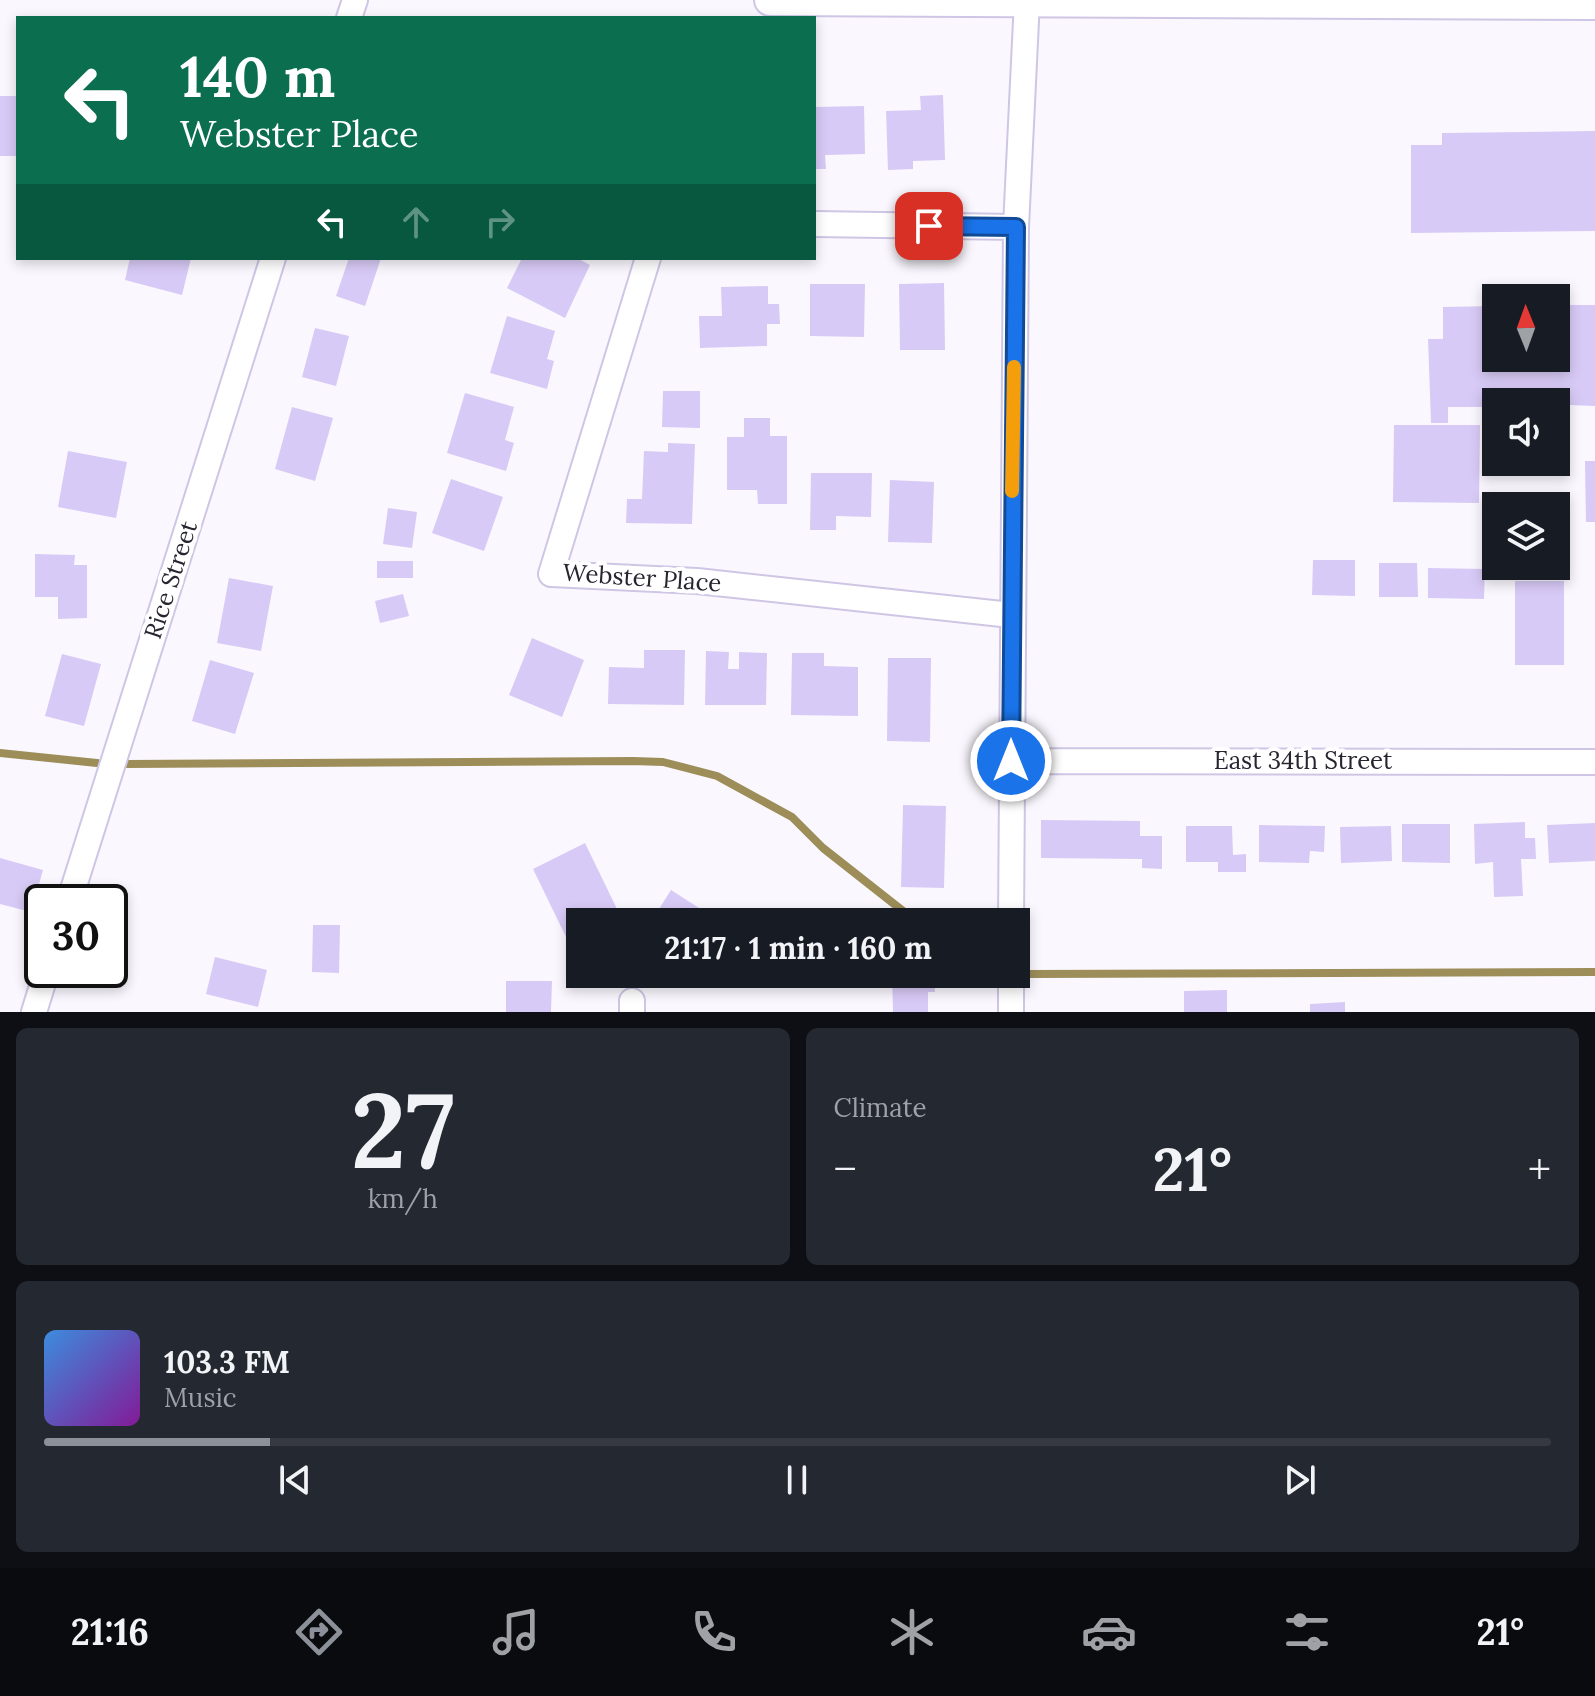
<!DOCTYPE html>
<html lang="en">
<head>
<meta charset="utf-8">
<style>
	:root { --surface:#171b24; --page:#242831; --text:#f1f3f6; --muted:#9ea1a6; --line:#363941; --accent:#8c9099 }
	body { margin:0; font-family:Lora,serif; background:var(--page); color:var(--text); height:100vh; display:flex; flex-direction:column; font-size:30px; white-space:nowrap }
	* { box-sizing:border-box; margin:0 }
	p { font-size:26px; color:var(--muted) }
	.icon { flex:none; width:44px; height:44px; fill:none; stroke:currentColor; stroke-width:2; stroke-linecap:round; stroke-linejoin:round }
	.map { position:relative; height:1012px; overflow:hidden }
	.details { display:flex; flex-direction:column; gap:16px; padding:16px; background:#0d0f14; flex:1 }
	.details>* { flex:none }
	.top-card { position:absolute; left:16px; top:16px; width:800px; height:244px; border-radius:0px; box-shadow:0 4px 12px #0003; background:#0b6e4f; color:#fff; overflow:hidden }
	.needle { width:52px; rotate:359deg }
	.controls { position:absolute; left:1482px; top:284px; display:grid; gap:16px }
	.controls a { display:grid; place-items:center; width:88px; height:88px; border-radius:0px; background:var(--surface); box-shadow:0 4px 12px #0003; font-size:40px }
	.speed { position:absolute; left:24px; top:884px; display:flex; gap:16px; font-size:40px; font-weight:700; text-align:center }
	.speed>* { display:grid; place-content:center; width:104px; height:104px; border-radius:50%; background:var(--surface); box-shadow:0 4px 12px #0003; line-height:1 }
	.speed .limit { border:4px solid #111; border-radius:12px; background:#fff; color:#111 }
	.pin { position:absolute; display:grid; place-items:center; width:68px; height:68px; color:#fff; margin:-34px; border-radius:16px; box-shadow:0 4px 12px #0006 }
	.me { position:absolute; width:88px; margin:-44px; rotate:0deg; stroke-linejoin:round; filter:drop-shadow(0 0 6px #0008) }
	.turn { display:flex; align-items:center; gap:28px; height:168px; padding:0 32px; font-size:36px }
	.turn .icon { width:104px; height:104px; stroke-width:2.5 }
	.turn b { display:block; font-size:56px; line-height:68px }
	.lanes { display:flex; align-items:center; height:76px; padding:0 32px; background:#0003; justify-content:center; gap:40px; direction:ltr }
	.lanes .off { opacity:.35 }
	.big { font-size:60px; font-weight:800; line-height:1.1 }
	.details .widget { flex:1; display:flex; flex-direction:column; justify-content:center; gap:12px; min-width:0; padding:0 28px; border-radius:12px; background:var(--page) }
	.details .dial { align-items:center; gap:0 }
	.dial b { font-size:104px; line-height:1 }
	.song { display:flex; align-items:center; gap:24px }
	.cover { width:96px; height:96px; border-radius:12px; background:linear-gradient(135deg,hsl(210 70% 55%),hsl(290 70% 35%)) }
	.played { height:8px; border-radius:4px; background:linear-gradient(90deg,var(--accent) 15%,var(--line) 15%) }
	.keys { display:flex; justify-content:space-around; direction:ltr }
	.heat { display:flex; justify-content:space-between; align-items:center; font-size:44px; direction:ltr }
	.details .tiles { flex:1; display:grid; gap:16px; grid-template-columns:1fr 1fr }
	.widget:last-child { grid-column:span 2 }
	.trip { position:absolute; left:566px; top:908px; width:464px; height:80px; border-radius:0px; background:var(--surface); box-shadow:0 4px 12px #0003; font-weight:800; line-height:80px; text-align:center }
	.tabs { display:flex; height:128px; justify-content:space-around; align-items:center; background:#090b0e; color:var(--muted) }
	.tabs .icon { width:56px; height:56px }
	.tabs .active { color:var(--accent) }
	.tabs b { font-size:36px; color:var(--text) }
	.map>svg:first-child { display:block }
</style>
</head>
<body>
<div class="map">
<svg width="1595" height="1012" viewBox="0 0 1595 1012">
	<rect width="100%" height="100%" fill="#faf8fe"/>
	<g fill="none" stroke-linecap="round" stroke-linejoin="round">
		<path stroke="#9c8d59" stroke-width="8" d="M0,753L97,763
			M126,764L633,761L663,762L717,776L792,817L823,848L917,922
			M1027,974L1595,972"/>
	</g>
	<path fill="#d8caf6" d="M943,95L945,160L913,161V169L888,170L886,111L921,110L920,96Z
		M0,96H18V156H0Z
		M864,106L865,154L825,155L826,169H814V107Z
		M1595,131V231L1411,233V145H1442V133Z
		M130,258H191L182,295L125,280Z
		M349,258H381L365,306L336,296Z
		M522,258H577L590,265L565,318L507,288Z
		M944,283L945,350H900L899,284Z
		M810,284H865L864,337L810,336Z
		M768,286V304H779L780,324H767V346L700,348L699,316H722L721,287Z
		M1556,305H1595V406L1496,402V407H1448V423H1431L1428,339H1443V307L1496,306V358H1556Z
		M507,316L555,331L547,359L554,361L547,389L490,373Z
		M315,328L349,336L336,386L302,377Z
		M663,391H700V428L662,427Z
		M465,393L514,407L505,440L514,443L506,471L447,453Z
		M292,407L333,418L315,481L275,469Z
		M744,418H770V436H787V504H758L757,490H727V437H744Z
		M1394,425H1480L1479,503L1393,502Z
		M668,443L695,444L692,524L626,523L627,499H642L644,451L668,452Z
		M68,451L127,462L116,518L58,507Z
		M1585,461H1595V522H1586Z
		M811,473H872L871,517L836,516V530H810Z
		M451,479L503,497L484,551L432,533Z
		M890,480L934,482L932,543L888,542Z
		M388,508L417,512L412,548L383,544Z
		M35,554L75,555L74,565H87V618L58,619V597H35Z
		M1313,560H1355V596L1312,595Z
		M377,561H413V578H377Z
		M1379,563H1417L1418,597H1379Z
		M1428,568L1485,569L1484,599L1428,598Z
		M229,578L273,586L261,651L217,643Z
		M1515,581H1564V665H1515Z
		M403,594L409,616L380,623L375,601Z
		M532,638L584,660L562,717L509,695Z
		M644,650H685L684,705L608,704L609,667L644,668Z
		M706,651L729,652L728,669H739V652L767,653L766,705H705Z
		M792,653H824V666L858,667V716L791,715Z
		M62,654L101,664L84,726L45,716Z
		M888,658H931L930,742L887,741Z
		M210,660L254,673L235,734L192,721Z
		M903,805L946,806L944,888L901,887Z
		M1041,820L1140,821V836H1162V869L1142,868V859L1041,858Z
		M1525,822V838H1535L1536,859H1521L1523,896L1494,897L1493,862L1475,864L1474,824Z
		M1595,823V861L1549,863L1547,825Z
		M1402,824H1450V863L1402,862Z
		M1259,825L1325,826L1324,852L1310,851L1309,863L1259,862Z
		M1186,826H1232L1233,855L1246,854V872H1218V862H1186Z
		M1391,826L1392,861L1341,863L1340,827Z
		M585,843L617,909L591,922H580V933L567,939L533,869Z
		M0,858L43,870L31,912L0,904Z
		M671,890L721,922H661L654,917Z
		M313,925H340L339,973L312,972Z
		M215,957L267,970L258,1007L206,994Z
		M892,974H934L935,992H928V1012H893Z
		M506,981H552L551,1012H506Z
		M1227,990V1012H1184V991Z
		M1345,1002V1012H1310V1004Z"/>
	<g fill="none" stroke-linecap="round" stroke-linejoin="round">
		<g stroke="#cfc6e5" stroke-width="28">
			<path id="minor" d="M349,18L355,0
				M814,224L1016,227
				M648,258L551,574L697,581L1011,615
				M1011,761L1595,762
				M69,902L273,258
				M1011,922L1016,227L1027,0
				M34,1012L47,970
				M632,1012V1001
				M1011,1012V974"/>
		</g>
		<g stroke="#cfc6e5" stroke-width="34">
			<path id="tertiary" d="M770,0L1595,4"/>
		</g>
		<use href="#minor" stroke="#fff" stroke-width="24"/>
		<use href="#tertiary" stroke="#fff" stroke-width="30"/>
	</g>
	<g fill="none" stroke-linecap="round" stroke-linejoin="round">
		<g stroke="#114b97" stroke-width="20">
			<path id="route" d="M929,226L1016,227L1011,761"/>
		</g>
		<use href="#route" stroke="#1a73e8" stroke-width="14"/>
		<path stroke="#f59e0b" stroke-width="14" d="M1012,491L1014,367"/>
	</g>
	<g text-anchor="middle" stroke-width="8" stroke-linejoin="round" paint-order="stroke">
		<g font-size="24" fill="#282430" stroke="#fff">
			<text transform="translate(642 578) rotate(4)" y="8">Webster Place</text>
			<text transform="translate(171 580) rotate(-72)" y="8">Rice Street</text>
			<text x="1303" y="769">East 34th Street</text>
		</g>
	</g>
</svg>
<div class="controls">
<a><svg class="needle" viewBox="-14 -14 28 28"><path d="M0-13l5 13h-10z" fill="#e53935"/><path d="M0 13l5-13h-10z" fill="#9ea1a6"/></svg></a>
<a><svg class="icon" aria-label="sound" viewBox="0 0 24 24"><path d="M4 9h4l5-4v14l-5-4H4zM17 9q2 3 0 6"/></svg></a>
<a><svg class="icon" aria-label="layers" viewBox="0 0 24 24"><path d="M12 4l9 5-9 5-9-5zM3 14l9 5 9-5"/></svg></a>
</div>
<div class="speed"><div class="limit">30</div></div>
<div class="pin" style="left:929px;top:226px;background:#d93025"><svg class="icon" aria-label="arrive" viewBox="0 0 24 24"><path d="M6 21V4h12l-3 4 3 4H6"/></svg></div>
<svg class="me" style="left:1011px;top:761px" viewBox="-20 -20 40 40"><circle r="17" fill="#1a73e8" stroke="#fff" stroke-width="3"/><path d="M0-11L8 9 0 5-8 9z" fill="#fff"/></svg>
<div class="trip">21:17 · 1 min · 160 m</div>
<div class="top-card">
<div class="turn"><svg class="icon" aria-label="left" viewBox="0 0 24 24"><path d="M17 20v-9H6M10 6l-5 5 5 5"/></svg><div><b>140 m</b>Webster Place</div></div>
<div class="lanes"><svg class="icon" aria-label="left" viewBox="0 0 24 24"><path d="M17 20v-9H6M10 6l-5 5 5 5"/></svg><svg class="icon off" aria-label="ahead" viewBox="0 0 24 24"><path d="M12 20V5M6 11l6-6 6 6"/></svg><svg class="icon off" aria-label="right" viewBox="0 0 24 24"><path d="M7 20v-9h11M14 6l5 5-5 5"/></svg></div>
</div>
</div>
<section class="details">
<div class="tiles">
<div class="widget dial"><b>27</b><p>km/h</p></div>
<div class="widget"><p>Climate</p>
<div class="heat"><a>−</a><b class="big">21°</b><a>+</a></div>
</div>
<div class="widget">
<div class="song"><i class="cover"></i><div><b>103.3 FM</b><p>Music</p></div></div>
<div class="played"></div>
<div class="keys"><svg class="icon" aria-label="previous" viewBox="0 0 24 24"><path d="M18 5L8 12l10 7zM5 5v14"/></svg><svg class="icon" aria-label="pause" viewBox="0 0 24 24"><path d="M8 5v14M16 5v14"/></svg><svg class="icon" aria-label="next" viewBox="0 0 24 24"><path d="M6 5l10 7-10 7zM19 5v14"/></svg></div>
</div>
</div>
</section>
<nav class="tabs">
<b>21:16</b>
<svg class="icon active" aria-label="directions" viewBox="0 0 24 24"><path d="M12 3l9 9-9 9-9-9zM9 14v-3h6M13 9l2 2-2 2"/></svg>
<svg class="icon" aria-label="music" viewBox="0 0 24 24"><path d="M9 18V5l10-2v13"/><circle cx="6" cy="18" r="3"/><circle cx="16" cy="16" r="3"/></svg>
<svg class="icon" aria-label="phone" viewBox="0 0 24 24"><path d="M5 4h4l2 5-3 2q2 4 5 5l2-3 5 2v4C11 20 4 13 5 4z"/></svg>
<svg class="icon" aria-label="climate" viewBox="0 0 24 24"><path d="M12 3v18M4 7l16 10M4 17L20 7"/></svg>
<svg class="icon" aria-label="car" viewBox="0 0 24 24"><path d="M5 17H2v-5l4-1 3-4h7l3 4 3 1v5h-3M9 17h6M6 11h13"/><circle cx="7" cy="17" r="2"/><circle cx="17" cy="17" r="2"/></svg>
<svg class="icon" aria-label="filters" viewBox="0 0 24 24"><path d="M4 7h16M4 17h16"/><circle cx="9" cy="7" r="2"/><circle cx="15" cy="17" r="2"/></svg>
<b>21°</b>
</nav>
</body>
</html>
